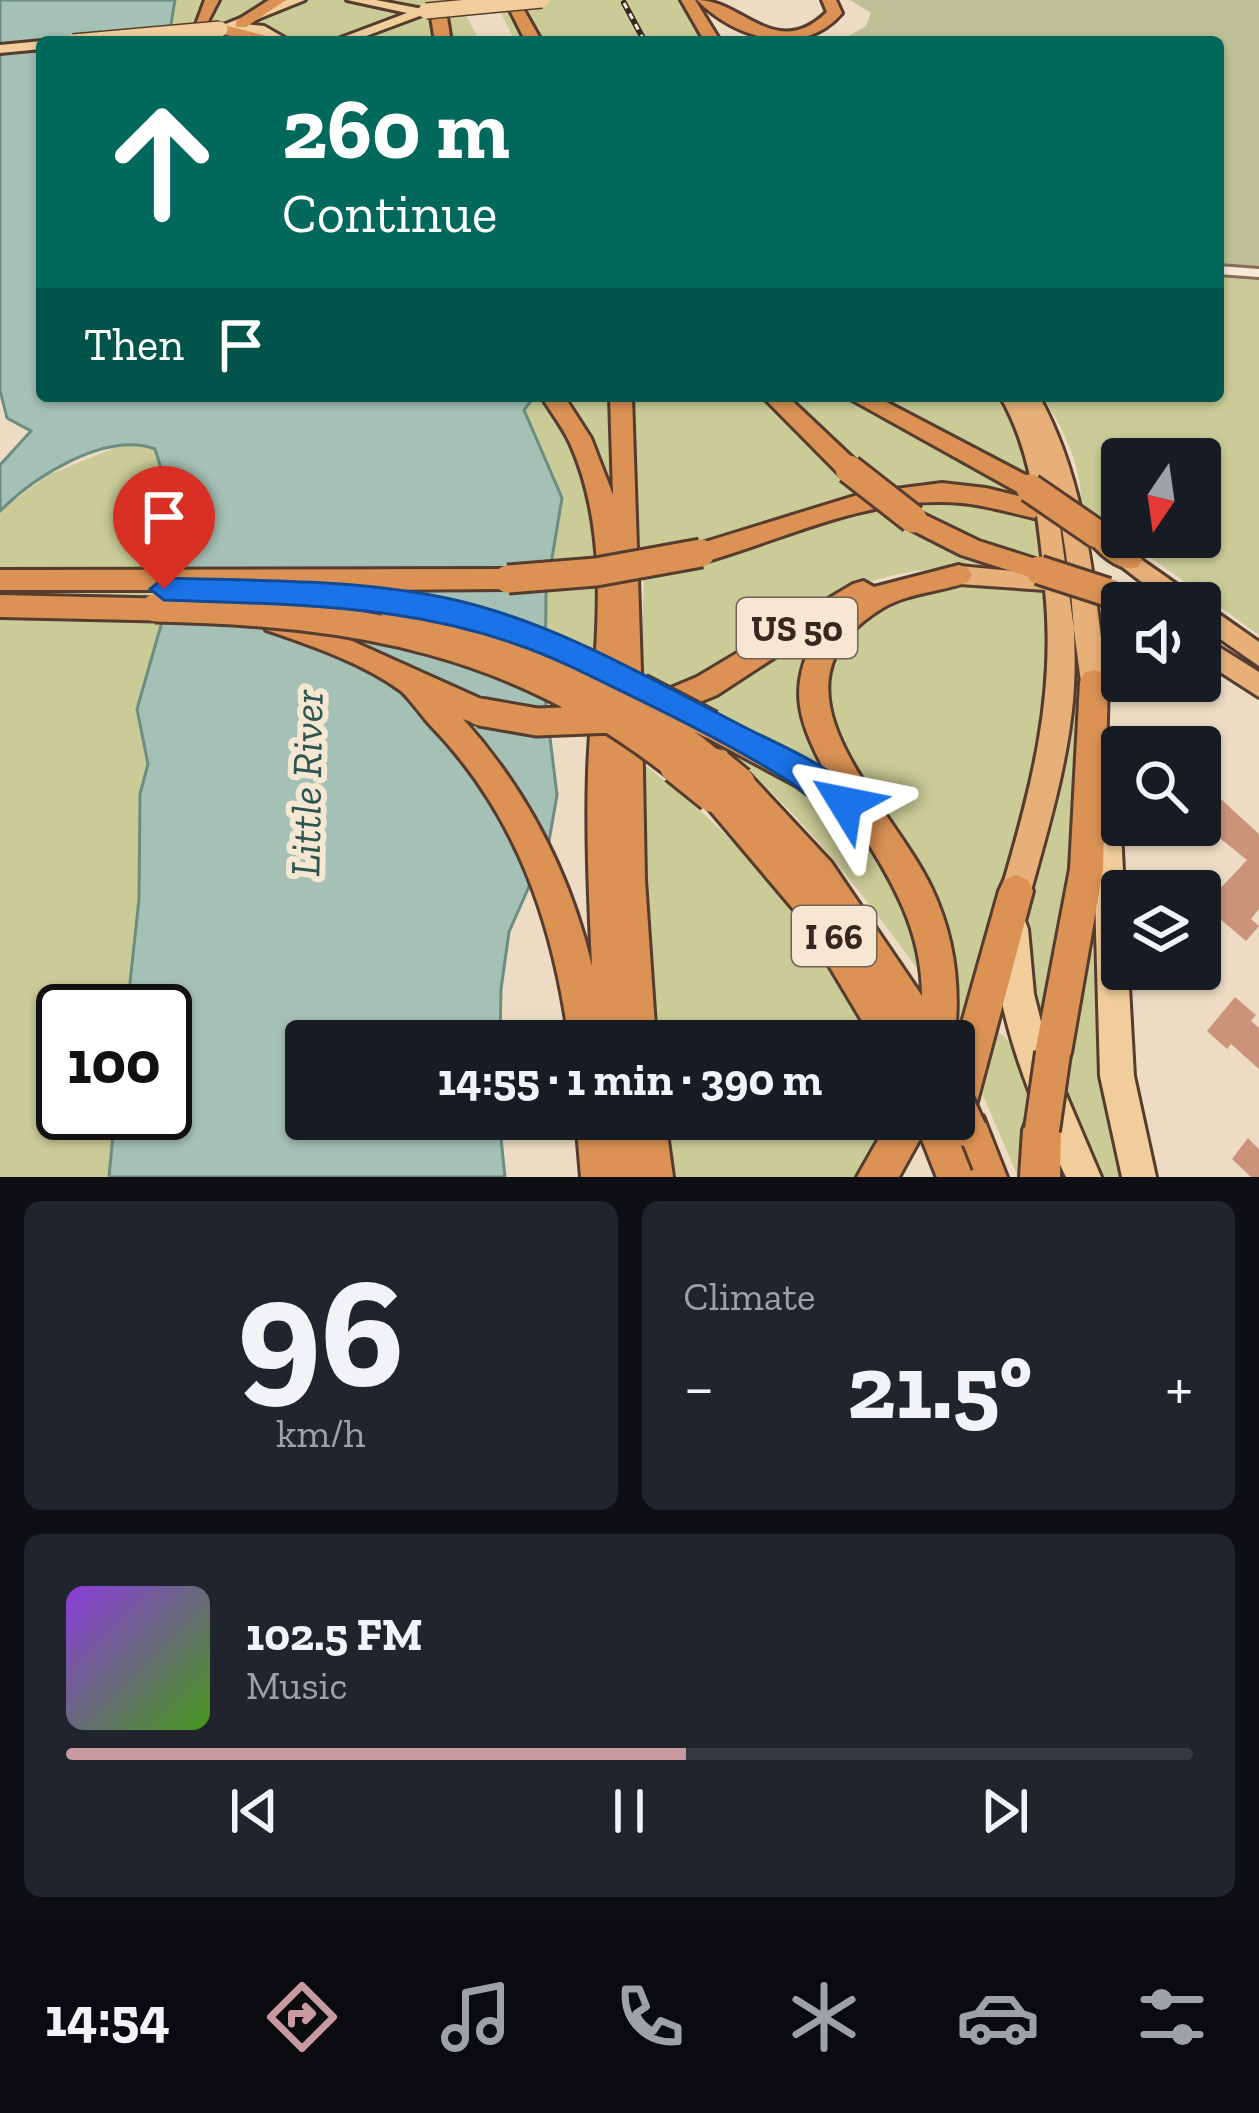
<!DOCTYPE html>
<html lang="en">
<head>
<meta charset="utf-8">
<style>
	:root { --surface:#171b24; --page:#20242c; --text:#f1f3f6; --muted:#9ea1a6; --line:#363941; --accent:#c899a0 }
	body { margin:0; font-family:"Zilla Slab",serif; background:var(--page); color:var(--text); height:100vh; display:flex; flex-direction:column; font-size:45px; white-space:nowrap }
	* { box-sizing:border-box; margin:0 }
	p { font-size:39px; color:var(--muted) }
	.icon { flex:none; width:66px; height:66px; fill:none; stroke:currentColor; stroke-width:2; stroke-linecap:round; stroke-linejoin:round }
	.map { position:relative; height:1177px; overflow:hidden }
	.details { display:flex; flex-direction:column; gap:24px; padding:24px; background:#0d0f14; flex:1 }
	.details>* { flex:none }
	.guide { position:absolute; left:36px; top:36px; width:1188px; height:366px; border-radius:12px; box-shadow:0 3px 9px #0004; background:#00695c; color:#fff; overflow:hidden }
	.needle { width:78px; rotate:193deg }
	.fabs { position:absolute; left:1101px; top:438px; display:grid; gap:24px }
	.fabs a { display:grid; place-items:center; width:120px; height:120px; border-radius:12px; background:var(--surface); box-shadow:0 3px 9px #0004; font-size:60px }
	.speed { position:absolute; left:36px; top:984px; display:flex; gap:24px; font-size:60px; font-weight:700; text-align:center }
	.speed>* { display:grid; place-content:center; width:156px; height:156px; border-radius:50%; background:var(--surface); box-shadow:0 3px 9px #0004; line-height:1 }
	.speed .limit { border:6px solid #111; border-radius:18px; background:#fff; color:#111 }
	.pin { position:absolute; display:grid; place-items:center; width:102px; height:102px; color:#fff; margin:-123px -51px; border-radius:50% 50% 50% 0; rotate:-45deg; box-shadow:0 0 12px #0007 }
	.pin .icon { rotate:45deg }
	.me { position:absolute; width:132px; margin:-66px; rotate:305deg; stroke-linejoin:round; filter:drop-shadow(0 0 9px #0008) }
	.turn { display:flex; align-items:center; gap:42px; height:252px; padding:0 48px; font-size:54px }
	.turn .icon { width:156px; height:156px; stroke-width:2.5 }
	.turn b { display:block; font-size:84px; line-height:102px }
	.then { display:flex; align-items:center; height:114px; padding:0 48px; background:#0003; gap:24px; font-size:45px }
	.big { font-size:90px; font-weight:800; line-height:1.1 }
	.details .card { flex:1; display:flex; flex-direction:column; justify-content:center; gap:18px; min-width:0; padding:0 42px; border-radius:18px; background:var(--page) }
	.details .dial { align-items:center; gap:0 }
	.dial b { font-size:156px; line-height:1 }
	.song { display:flex; align-items:center; gap:36px }
	.cover { width:144px; height:144px; border-radius:18px; background:linear-gradient(135deg,hsl(270 70% 55%),hsl(100 70% 35%)) }
	.played { height:12px; border-radius:6px; background:linear-gradient(90deg,var(--accent) 55%,var(--line) 55%) }
	.keys { display:flex; justify-content:space-around; direction:ltr }
	.heat { display:flex; justify-content:space-between; align-items:center; font-size:66px; direction:ltr }
	.details .tiles { flex:1; display:grid; gap:24px; grid-template-columns:1fr 1fr }
	.card:last-child { grid-column:span 2 }
	.trip { position:absolute; left:285px; top:1020px; width:690px; height:120px; border-radius:12px; background:var(--surface); box-shadow:0 3px 9px #0004; font-weight:800; line-height:120px; text-align:center }
	.menu { display:flex; height:192px; justify-content:space-around; align-items:center; background:#090b0e; color:var(--muted) }
	.menu .icon { width:84px; height:84px }
	.menu .active { color:var(--accent) }
	.menu b { font-size:54px; color:var(--text) }
	.map>svg:first-child { display:block }
</style>
</head>
<body>
<div class="map">
<svg width="1259" height="1177" viewBox="0 0 1259 1177">
	<rect width="100%" height="100%" fill="#eddcc3"/>
	<path fill="#cacb97" d="M175,0H458L480,42H168Z
		M495,0H679L708,42H515Z
		M1218,274L1259,277V635L1122,537H1200V459H1122V537L1081,507C1083,467 1063,428 1042,396H1218Z
		M535,396H1010L1024,419L1034,509L935,490L787,527L549,576L562,498L524,410Z
		M124,444L155,449L165,482L191,498L180,519L178,567L137,709L148,764L140,794L139,899L127,1011H63V1113H115L109,1177H0V511L48,475Z
		M918,497L963,498L1036,516L1041,565L907,507Z
		M870,504L942,546L1010,570C839,554 807,625 672,695L641,677L644,573L781,538Z
		M599,581V658L546,634L548,586Z
		M997,585L1045,589L1050,696L1041,752L960,1057L954,1044L951,1013C924,951 898,888 871,826C852,783 825,735 825,686C825,598 932,587 997,585Z
		M833,611L814,649L843,791L688,705Z
		M1073,638C1096,775 1066,902 1039,1034L1025,917Z
		M711,738C781,765 870,805 899,881C912,915 920,953 931,988C865,896 800,810 711,738Z
		M639,761C740,835 817,927 869,1041H653Z
		M1091,935L1105,1093L1123,1177H1103L1062,1106Z
		M995,1031C1038,1051 1030,1137 1028,1177H1018L976,1079Z
		M660,1119H895L856,1177H668Z"/>
	<path fill="#bfc096" d="M850,0H1259V268L1218,265V42H838L866,26L871,13Z"/>
	<path fill="#a5c0b5" stroke="#6c8e82" stroke-width="3" d="M0,0H175L168,42H42V396H535L524,410L562,498L546,594L545,697L557,795L549,841L509,932L501,989L500,1041H306V1119H499L505,1177H109L115,1113H165V1011H127L139,899L140,794L148,764L137,709L178,566L176,531L191,498L165,481L155,449C106,431 35,476 0,511V465L31,431L7,418L0,390Z"/>
	<path fill="#cb9379" d="M1200,780L1259,834V909L1251,919L1259,926L1246,941L1200,902L1212,886L1218,891L1247,860L1200,822Z
		M1235,997L1256,1015L1251,1021L1259,1028V1069L1231,1044L1227,1049L1207,1031Z
		M1248,1138L1259,1149V1177H1251L1232,1159Z"/>
	<g fill="none" stroke-linecap="round" stroke-linejoin="round">
		<g stroke="#876d5a" stroke-width="6">
			<path id="tertiary" d="M1218,266L1259,269V277L1218,274Z"/>
		</g>
		<g stroke="#553c2e" stroke-width="6">
			<path id="primary" d="M286,0H305L245,24L264,26L292,42C267,42 245,25 220,33L213,29Z
				M347,0H376L433,11L350,42H330L407,13Z
				M42,41L47,42H42V49L0,53V45Z
				M1104,738L1114,742L1117,750L1124,891L1122,969H1128L1134,1076L1156,1177H1122L1100,1076L1091,750L1094,742Z
				M1013,914L1024,918L1028,929L1034,994L1050,1057L1101,1177H1066C1039,1120 977,979 1002,918Z"/>
		</g>
		<g stroke="#553c2e" stroke-width="6">
			<path id="trunk" d="M1000,396H1039C1088,485 1093,584 1107,682L1103,690L1094,693L1085,690L1081,682L1055,489C1068,558 1079,631 1073,701C1067,766 1048,829 1031,891L1026,901L1016,905L1006,901L1001,891C1031,790 1056,696 1045,590L959,584L951,582L947,575L951,568L959,566L1044,574C1037,512 1032,451 1000,396Z
				M1129,551L1259,642V666L1200,625V603H1169L1121,566L1117,560L1121,554Z
				M1200,635L1259,672V697L1200,659Z"/>
		</g>
		<g stroke="#553c2e" stroke-width="6">
			<path id="motorway" d="M205,0H219L205,27H195Z
				M269,0H286L246,27H236V21Z
				M681,0H695L721,42H705Z
				M697,0C743,0 776,62 827,12L822,0H836L842,13C803,59 735,39 697,0Z
				M517,6L524,10L542,42H526L510,10Z
				M439,12L447,17L451,42H435L431,17Z
				M220,24L278,39L280,42H253L215,32V26Z
				M541,396H564L591,438L613,495L610,396H632L642,700L697,677L853,584L863,581L874,587L959,565L968,568L972,575L968,582C940,592 906,593 881,609C754,688 891,801 932,889C955,938 961,989 954,1042L874,1041L800,917L697,795L702,785L713,781L723,784L727,774L738,770L749,774L831,862L922,996C922,928 891,880 857,825L843,821L797,786L700,734L696,725L700,716L711,712L825,771C795,714 789,687 818,629L717,695L651,722L642,718L645,880L656,1041H569C553,922 516,813 430,725C421,715 410,699 401,691C363,663 310,645 266,630L262,622L266,614L276,611L303,619L490,703L495,712L490,721L480,725L463,719C526,789 570,873 592,966C589,901 586,836 588,772C592,663 616,546 570,443C562,426 550,411 541,396Z
				M762,396H787L858,463L861,469L858,475H840Z
				M845,396H875L1039,482L1042,488L1039,494H1021Z
				M942,483L986,488L1043,502L1047,509L1034,518C1004,511 974,502 943,502C860,500 779,541 701,563L688,553L692,546L864,493Z
				M913,509L979,541L1048,563L1052,570L1048,577L1039,580L961,555L904,526L900,519Z
				M1097,524L1138,553L1142,560L1138,567C1118,574 1095,550 1084,534L1088,527Z
				M508,569L517,572L521,579L517,586L508,589L366,590L399,596L403,604L399,612L389,615L316,604L306,601L304,590H0V570Z
				M1107,581L1143,595L1147,603H1122V610L1097,600L1093,592L1097,584Z
				M0,595L179,599L189,602L193,610L189,618L179,621L0,617Z
				M1094,670L1104,673L1108,682L1103,869L1071,1053L1066,1066L1053,1071L1040,1066L1035,1053L1070,869L1080,682L1084,673Z
				M1016,875L1028,880L1033,891L974,1113L983,1116L1007,1177H967L952,1136L941,1131L935,1119H954V1051L999,891L1004,880Z
				M1042,1111L1056,1116L1061,1130L1060,1177H1020L1023,1130L1028,1116Z
				M576,1119H665L673,1177H581Z
				M890,1119H931L899,1177H857Z"/>
		</g>
		<use href="#tertiary" fill="#f8ead6" fill-rule="evenodd"/>
		<use href="#primary" fill="#f0cd9b" fill-rule="evenodd"/>
		<use href="#trunk" fill="#e6b078" fill-rule="evenodd"/>
		<use href="#motorway" fill="#db9254" fill-rule="evenodd"/>
		<g stroke="#37271e" stroke-width="6">
			<path id="rail" d="M624,3L645,42"/>
		</g>
		<use href="#rail" stroke="#f5e7d2" stroke-width="3" stroke-dasharray="6" stroke-linecap="butt"/>
		<g stroke="#553c2e" stroke-width="18" stroke-linecap="butt">
			<path id="primary-bridge" d="M426,11L542,0
				M73,42L220,29"/>
		</g>
		<g stroke="#553c2e" stroke-width="33" stroke-linecap="butt">
			<path id="motorway-bridge-far1" d="M849,469L913,519
				M1030,488L1097,534
				M1039,570L1107,592
				M508,579L596,572L701,553
				M389,604C513,634 622,687 720,769
				M155,608C356,612 520,640 680,769
				M640,688L711,725
				M480,712L537,722L613,719"/>
		</g>
		<g stroke="#553c2e" stroke-width="40" stroke-linecap="butt">
			<path id="motorway-bridge" d="M677,766L713,795
				M716,766L738,784
				M954,1097L969,1130
				M932,1119L955,1177
				M1042,1130L1053,1053"/>
		</g>
		<use href="#primary-bridge" stroke="#f0cd9b" stroke-width="15"/>
		<use href="#motorway-bridge-far1" stroke="#db9254" stroke-width="27"/>
		<use href="#motorway-bridge" stroke="#db9254" stroke-width="34"/>
	</g>
	<path fill="#1a73e8" stroke="#114b97" stroke-width="3" d="M164,578C260,581 361,579 455,600C559,624 654,681 748,729C778,744 847,773 861,803L856,813L845,817C822,809 805,791 784,778C718,737 644,702 574,668C442,604 307,605 164,600L150,589Z"/>
	<g text-anchor="middle" stroke-width="12" stroke-linejoin="round" paint-order="stroke">
		<g fill="#f5e7d2" stroke="#706154" stroke-width="3">
			<rect x="737" y="598" width="120" height="60" rx="9"/>
			<rect x="792" y="906" width="84" height="60" rx="9"/>
		</g>
		<g font-size="36" font-weight="bold" fill="#37271e">
			<text x="797" y="641">US 50</text>
			<text x="834" y="949">I 66</text>
		</g>
		<g font-size="42" font-style="italic" fill="#2d5650" stroke="#f5e7d2">
			<text transform="translate(306 783) rotate(-89)" y="15">Little River</text>
		</g>
	</g>
</svg>
<div class="fabs">
<a><svg class="needle" viewBox="-14 -14 28 28"><path d="M0-13l5 13h-10z" fill="#e53935"/><path d="M0 13l5-13h-10z" fill="#9ea1a6"/></svg></a>
<a><svg class="icon" aria-label="sound" viewBox="0 0 24 24"><path d="M4 9h4l5-4v14l-5-4H4zM17 9q2 3 0 6"/></svg></a>
<a><svg class="icon" aria-label="search" viewBox="0 0 24 24"><circle cx="10" cy="10" r="6"/><path d="M15 15l6 6"/></svg></a>
<a><svg class="icon" aria-label="layers" viewBox="0 0 24 24"><path d="M12 4l9 5-9 5-9-5zM3 14l9 5 9-5"/></svg></a>
</div>
<div class="speed"><div class="limit">100</div></div>
<div class="pin" style="left:164px;top:589px;background:#d93025"><svg class="icon" aria-label="arrive" viewBox="0 0 24 24"><path d="M6 21V4h12l-3 4 3 4H6"/></svg></div>
<svg class="me" style="left:845px;top:803px" viewBox="-20 -20 40 40"><path d="M0-17L14 15 0 8-14 15z" fill="#1a73e8" stroke="#fff" stroke-width="4"/></svg>
<div class="trip">14:55 · 1 min · 390 m</div>
<div class="guide">
<div class="turn"><svg class="icon" aria-label="ahead" viewBox="0 0 24 24"><path d="M12 20V5M6 11l6-6 6 6"/></svg><div><b>260 m</b>Continue</div></div>
<div class="then">Then<svg class="icon" aria-label="arrive" viewBox="0 0 24 24"><path d="M6 21V4h12l-3 4 3 4H6"/></svg></div>
</div>
</div>
<section class="details">
<div class="tiles">
<div class="card dial"><b>96</b><p>km/h</p></div>
<div class="card"><p>Climate</p>
<div class="heat"><a>−</a><b class="big">21.5°</b><a>+</a></div>
</div>
<div class="card">
<div class="song"><i class="cover"></i><div><b>102.5 FM</b><p>Music</p></div></div>
<div class="played"></div>
<div class="keys"><svg class="icon" aria-label="previous" viewBox="0 0 24 24"><path d="M18 5L8 12l10 7zM5 5v14"/></svg><svg class="icon" aria-label="pause" viewBox="0 0 24 24"><path d="M8 5v14M16 5v14"/></svg><svg class="icon" aria-label="next" viewBox="0 0 24 24"><path d="M6 5l10 7-10 7zM19 5v14"/></svg></div>
</div>
</div>
</section>
<nav class="menu">
<b>14:54</b>
<svg class="icon active" aria-label="directions" viewBox="0 0 24 24"><path d="M12 3l9 9-9 9-9-9zM9 14v-3h6M13 9l2 2-2 2"/></svg>
<svg class="icon" aria-label="music" viewBox="0 0 24 24"><path d="M9 18V5l10-2v13"/><circle cx="6" cy="18" r="3"/><circle cx="16" cy="16" r="3"/></svg>
<svg class="icon" aria-label="phone" viewBox="0 0 24 24"><path d="M5 4h4l2 5-3 2q2 4 5 5l2-3 5 2v4C11 20 4 13 5 4z"/></svg>
<svg class="icon" aria-label="climate" viewBox="0 0 24 24"><path d="M12 3v18M4 7l16 10M4 17L20 7"/></svg>
<svg class="icon" aria-label="car" viewBox="0 0 24 24"><path d="M5 17H2v-5l4-1 3-4h7l3 4 3 1v5h-3M9 17h6M6 11h13"/><circle cx="7" cy="17" r="2"/><circle cx="17" cy="17" r="2"/></svg>
<svg class="icon" aria-label="filters" viewBox="0 0 24 24"><path d="M4 7h16M4 17h16"/><circle cx="9" cy="7" r="2"/><circle cx="15" cy="17" r="2"/></svg>
</nav>
</body>
</html>
